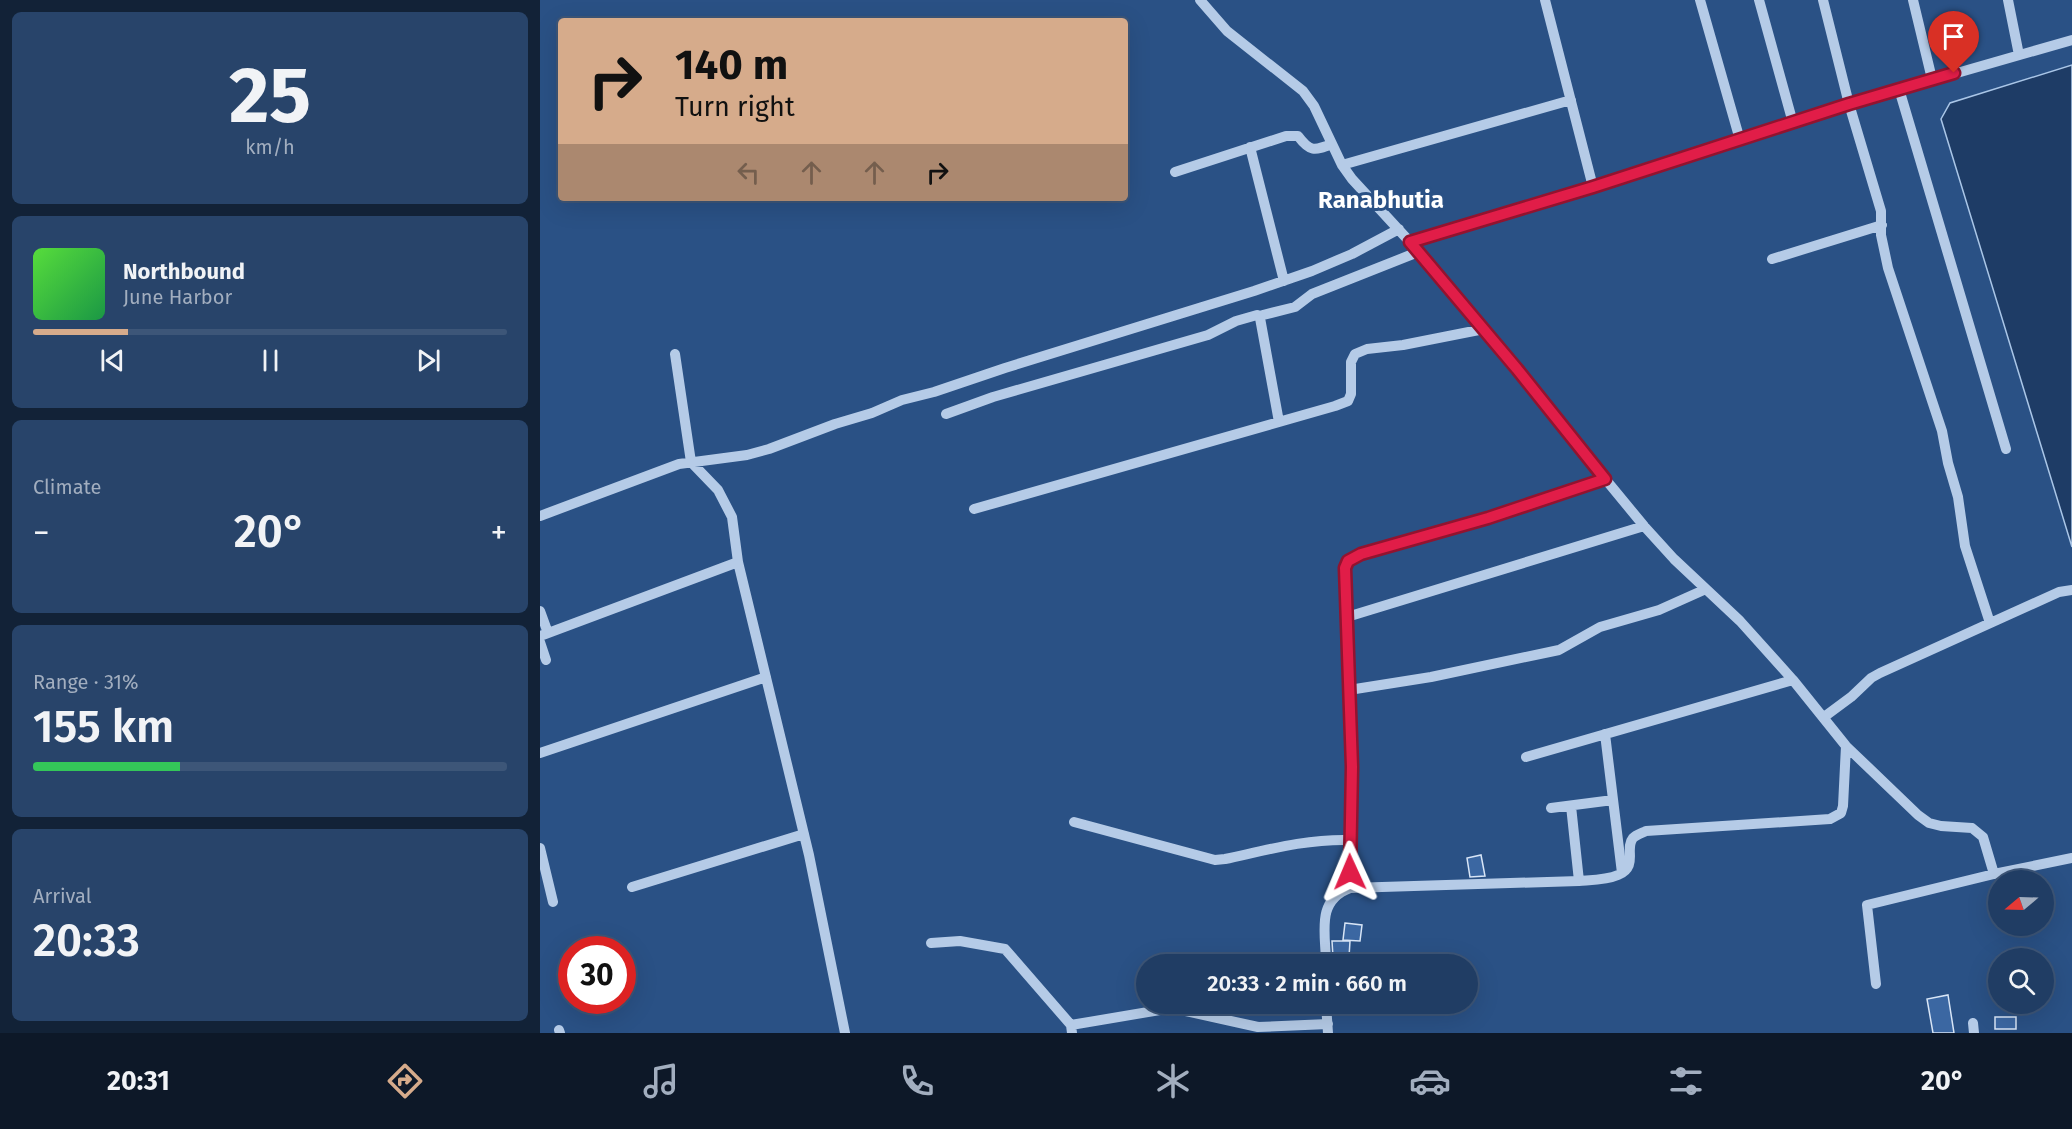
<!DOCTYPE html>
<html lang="en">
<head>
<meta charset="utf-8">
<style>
	:root { --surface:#203d64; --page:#28446a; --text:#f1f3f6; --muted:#a2aebf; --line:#3d5678; --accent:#d6ab8b }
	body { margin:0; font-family:"Fira Sans",sans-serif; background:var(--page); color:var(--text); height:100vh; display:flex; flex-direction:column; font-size:22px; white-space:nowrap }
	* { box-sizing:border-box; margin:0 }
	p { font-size:20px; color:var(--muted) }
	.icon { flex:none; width:33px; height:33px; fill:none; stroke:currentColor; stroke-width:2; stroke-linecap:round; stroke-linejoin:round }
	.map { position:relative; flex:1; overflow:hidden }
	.details { display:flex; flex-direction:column; gap:12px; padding:12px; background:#122237; width:540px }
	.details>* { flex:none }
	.banner { position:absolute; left:18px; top:18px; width:570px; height:183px; border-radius:6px; box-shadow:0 6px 24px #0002,0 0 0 2px var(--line); background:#d6ab8b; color:#111; overflow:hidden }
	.needle { width:39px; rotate:251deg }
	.controls { position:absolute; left:1448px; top:870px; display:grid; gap:12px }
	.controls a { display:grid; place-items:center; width:66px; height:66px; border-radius:50%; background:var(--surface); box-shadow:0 6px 24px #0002,0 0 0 2px var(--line); font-size:30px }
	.speed { position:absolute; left:18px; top:936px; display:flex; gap:12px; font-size:30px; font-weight:700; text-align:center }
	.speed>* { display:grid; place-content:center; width:78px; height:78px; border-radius:50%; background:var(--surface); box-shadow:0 6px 24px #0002,0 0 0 2px var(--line); line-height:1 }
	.speed .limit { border:9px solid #d22; background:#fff; color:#111 }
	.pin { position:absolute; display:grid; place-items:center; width:51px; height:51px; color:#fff; margin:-62px -26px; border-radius:50% 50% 50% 0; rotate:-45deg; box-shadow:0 0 6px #0007 }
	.pin .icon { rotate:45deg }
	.me { position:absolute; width:66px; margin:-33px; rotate:359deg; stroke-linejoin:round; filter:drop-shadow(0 0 4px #0008) }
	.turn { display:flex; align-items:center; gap:21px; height:126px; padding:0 18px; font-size:27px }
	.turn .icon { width:78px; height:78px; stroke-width:2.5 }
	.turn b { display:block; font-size:42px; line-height:51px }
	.lanes { display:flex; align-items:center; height:57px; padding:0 18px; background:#0003; justify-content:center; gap:30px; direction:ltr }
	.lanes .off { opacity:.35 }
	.big { font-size:45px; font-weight:600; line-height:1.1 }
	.details .widget { flex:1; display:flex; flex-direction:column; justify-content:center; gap:9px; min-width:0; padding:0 21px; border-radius:9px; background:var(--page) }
	.details .dial { align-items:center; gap:0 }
	.dial b { font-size:78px; line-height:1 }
	.song { display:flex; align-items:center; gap:18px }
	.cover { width:72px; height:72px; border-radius:9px; background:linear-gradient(135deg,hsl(110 70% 55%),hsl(140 70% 35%)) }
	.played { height:6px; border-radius:3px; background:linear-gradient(90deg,var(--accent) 20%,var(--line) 20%) }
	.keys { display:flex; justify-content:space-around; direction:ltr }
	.heat { display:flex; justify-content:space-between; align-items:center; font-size:33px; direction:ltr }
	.charge { height:9px; border-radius:4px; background:linear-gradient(90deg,#34c759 31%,var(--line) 0) }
	.trip { position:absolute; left:596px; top:954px; width:342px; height:60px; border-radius:30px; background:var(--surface); box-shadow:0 6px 24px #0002,0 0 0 2px var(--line); font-weight:600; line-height:60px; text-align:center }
	.menu { display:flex; height:96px; justify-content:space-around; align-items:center; background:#0d1828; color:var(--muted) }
	.menu .icon { width:42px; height:42px }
	.menu .selected { color:var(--accent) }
	.menu b { font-size:27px; color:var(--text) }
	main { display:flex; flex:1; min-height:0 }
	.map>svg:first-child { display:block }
</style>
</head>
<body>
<main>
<section class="details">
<div class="widget dial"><b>25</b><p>km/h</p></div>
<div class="widget">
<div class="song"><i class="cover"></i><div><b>Northbound</b><p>June Harbor</p></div></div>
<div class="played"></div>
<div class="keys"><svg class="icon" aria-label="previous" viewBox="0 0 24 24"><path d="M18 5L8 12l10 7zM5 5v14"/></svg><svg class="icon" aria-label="pause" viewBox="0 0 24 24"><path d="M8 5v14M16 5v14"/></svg><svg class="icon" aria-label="next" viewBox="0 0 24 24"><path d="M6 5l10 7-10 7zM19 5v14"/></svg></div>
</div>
<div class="widget"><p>Climate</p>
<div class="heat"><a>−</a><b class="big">20°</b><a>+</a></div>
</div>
<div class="widget"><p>Range · 31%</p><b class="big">155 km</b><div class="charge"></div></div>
<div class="widget"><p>Arrival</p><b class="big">20:33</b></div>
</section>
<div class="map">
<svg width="1532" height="1033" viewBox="0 0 1532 1033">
	<rect width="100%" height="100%" fill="#2a5185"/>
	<path fill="#1e3c66" stroke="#aac6e7" stroke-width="1.5" d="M1532,65V547L1401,119L1410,103Z"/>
	<path fill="#3b67a2" stroke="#d8e5f6" stroke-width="1.5" d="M941,855L945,876L930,877L927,858Z
		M805,923L822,925L820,941L803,940Z
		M792,941H810L809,957H793Z
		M1408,995L1414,1033H1393L1387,999Z
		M1455,1017H1476V1029H1455Z"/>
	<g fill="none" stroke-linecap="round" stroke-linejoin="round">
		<path stroke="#b5cbe7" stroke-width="10" d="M660,0L687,31L763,91L774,106L802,165L812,179L870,242L1104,526L1134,559L1200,621L1253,680L1306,746L1378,815L1389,823L1401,826L1432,828L1443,837L1454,874L1532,858
			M1005,0L1053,187
			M1160,0L1200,140
			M1219,0L1253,123
			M1283,0L1309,104L1341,211V235L1348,268L1402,431L1408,463L1418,497L1425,546L1450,623
			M1373,0L1392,79
			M1468,0L1479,55
			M1359,89L1466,449
			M710,147L744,281
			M802,165L1031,100
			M635,172L746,136H758C770,152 774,151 792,144
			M870,242L1053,187L1309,104L1532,40
			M1232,259L1342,225
			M719,316L755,307L772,294L878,252
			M135,354L151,462L178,490L192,517L198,562L269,855L305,1033
			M406,414L453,397L668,335L696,321L717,315L720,318L739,422
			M434,509L795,406L808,401L811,394V362L815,354L827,349L863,345L944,329
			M0,516L139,464L207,455L229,449L295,424L332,413L362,400L394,392L465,368L714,291L772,271L812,254L859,229
			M0,611L8,633
			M807,617L1104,526
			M0,636L198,562
			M0,642L6,660
			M809,690L891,677L1019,650L1060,627L1119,610L1166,589
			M1284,717L1311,697L1331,678L1340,673L1519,592L1532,590
			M1065,734L1082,873
			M0,753L226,677
			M986,757L1253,680
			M1031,806L1039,881
			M1011,808L1073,800
			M534,822L675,860L685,859C727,850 766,839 809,840
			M0,848L13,902
			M92,887L264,834
			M810,888L812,767L805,568L808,561L821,554L948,518L1065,479
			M391,943L420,941L465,949L531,1025
			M786,964C786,934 775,901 810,888L1039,881C1051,880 1067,880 1078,875C1099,866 1084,849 1093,838C1096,835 1102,833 1106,831L1290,819L1301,813L1303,806L1306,746
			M1336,984L1327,905L1454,874
			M786,1004L788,1033
			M1433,1023L1434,1033
			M19,1030L20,1033
			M532,1033L531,1025L632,1008L718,1027L788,1024"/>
	</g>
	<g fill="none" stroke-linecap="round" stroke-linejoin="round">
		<g stroke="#92132f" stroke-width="15">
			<path id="route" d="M810,872L812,767L805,568L808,561L821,554L948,518L1065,479L977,369L870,242L1053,187L1309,104L1414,73"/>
		</g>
		<use href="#route" stroke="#e11d48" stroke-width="10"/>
	</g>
	<g text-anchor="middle" stroke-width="6" stroke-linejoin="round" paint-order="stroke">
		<g font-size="24" font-weight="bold" fill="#fff" stroke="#2a5185">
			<text x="841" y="208">Ranabhutia</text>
		</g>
	</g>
</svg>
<div class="controls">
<a><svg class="needle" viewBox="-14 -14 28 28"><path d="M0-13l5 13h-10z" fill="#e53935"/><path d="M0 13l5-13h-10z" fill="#a2aebf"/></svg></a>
<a><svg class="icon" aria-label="search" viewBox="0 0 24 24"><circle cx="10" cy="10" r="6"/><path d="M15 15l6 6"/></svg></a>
</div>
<div class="speed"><div class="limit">30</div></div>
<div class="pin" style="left:1414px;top:73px;background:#d93025"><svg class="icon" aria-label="arrive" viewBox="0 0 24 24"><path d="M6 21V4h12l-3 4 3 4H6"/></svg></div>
<svg class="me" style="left:810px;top:872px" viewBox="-20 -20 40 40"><path d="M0-17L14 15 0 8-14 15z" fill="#e11d48" stroke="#fff" stroke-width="4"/></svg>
<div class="trip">20:33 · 2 min · 660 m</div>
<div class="banner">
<div class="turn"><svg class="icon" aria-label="right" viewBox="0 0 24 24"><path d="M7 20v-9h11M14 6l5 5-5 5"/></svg><div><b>140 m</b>Turn right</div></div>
<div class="lanes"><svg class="icon off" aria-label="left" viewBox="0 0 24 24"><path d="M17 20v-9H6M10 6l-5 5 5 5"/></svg><svg class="icon off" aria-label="ahead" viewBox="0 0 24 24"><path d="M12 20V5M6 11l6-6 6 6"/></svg><svg class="icon off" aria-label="ahead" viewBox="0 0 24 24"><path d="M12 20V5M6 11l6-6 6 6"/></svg><svg class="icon" aria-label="right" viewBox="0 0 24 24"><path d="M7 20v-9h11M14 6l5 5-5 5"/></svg></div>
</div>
</div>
</main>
<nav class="menu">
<b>20:31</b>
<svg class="icon selected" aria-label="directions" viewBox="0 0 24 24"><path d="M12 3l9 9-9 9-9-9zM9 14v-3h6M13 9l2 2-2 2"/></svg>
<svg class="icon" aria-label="music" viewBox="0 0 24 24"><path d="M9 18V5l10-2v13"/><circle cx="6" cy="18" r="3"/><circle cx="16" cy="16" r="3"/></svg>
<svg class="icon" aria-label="phone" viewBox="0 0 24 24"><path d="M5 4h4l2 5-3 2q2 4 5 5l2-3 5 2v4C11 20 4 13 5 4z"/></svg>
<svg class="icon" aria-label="climate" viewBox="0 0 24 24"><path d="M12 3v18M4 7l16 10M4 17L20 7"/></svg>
<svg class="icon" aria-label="car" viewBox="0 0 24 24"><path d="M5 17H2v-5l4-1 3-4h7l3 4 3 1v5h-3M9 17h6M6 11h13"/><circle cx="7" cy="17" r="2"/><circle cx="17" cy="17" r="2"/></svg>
<svg class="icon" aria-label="filters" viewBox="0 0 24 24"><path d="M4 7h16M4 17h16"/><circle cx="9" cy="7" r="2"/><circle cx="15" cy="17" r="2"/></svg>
<b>20°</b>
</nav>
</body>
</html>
